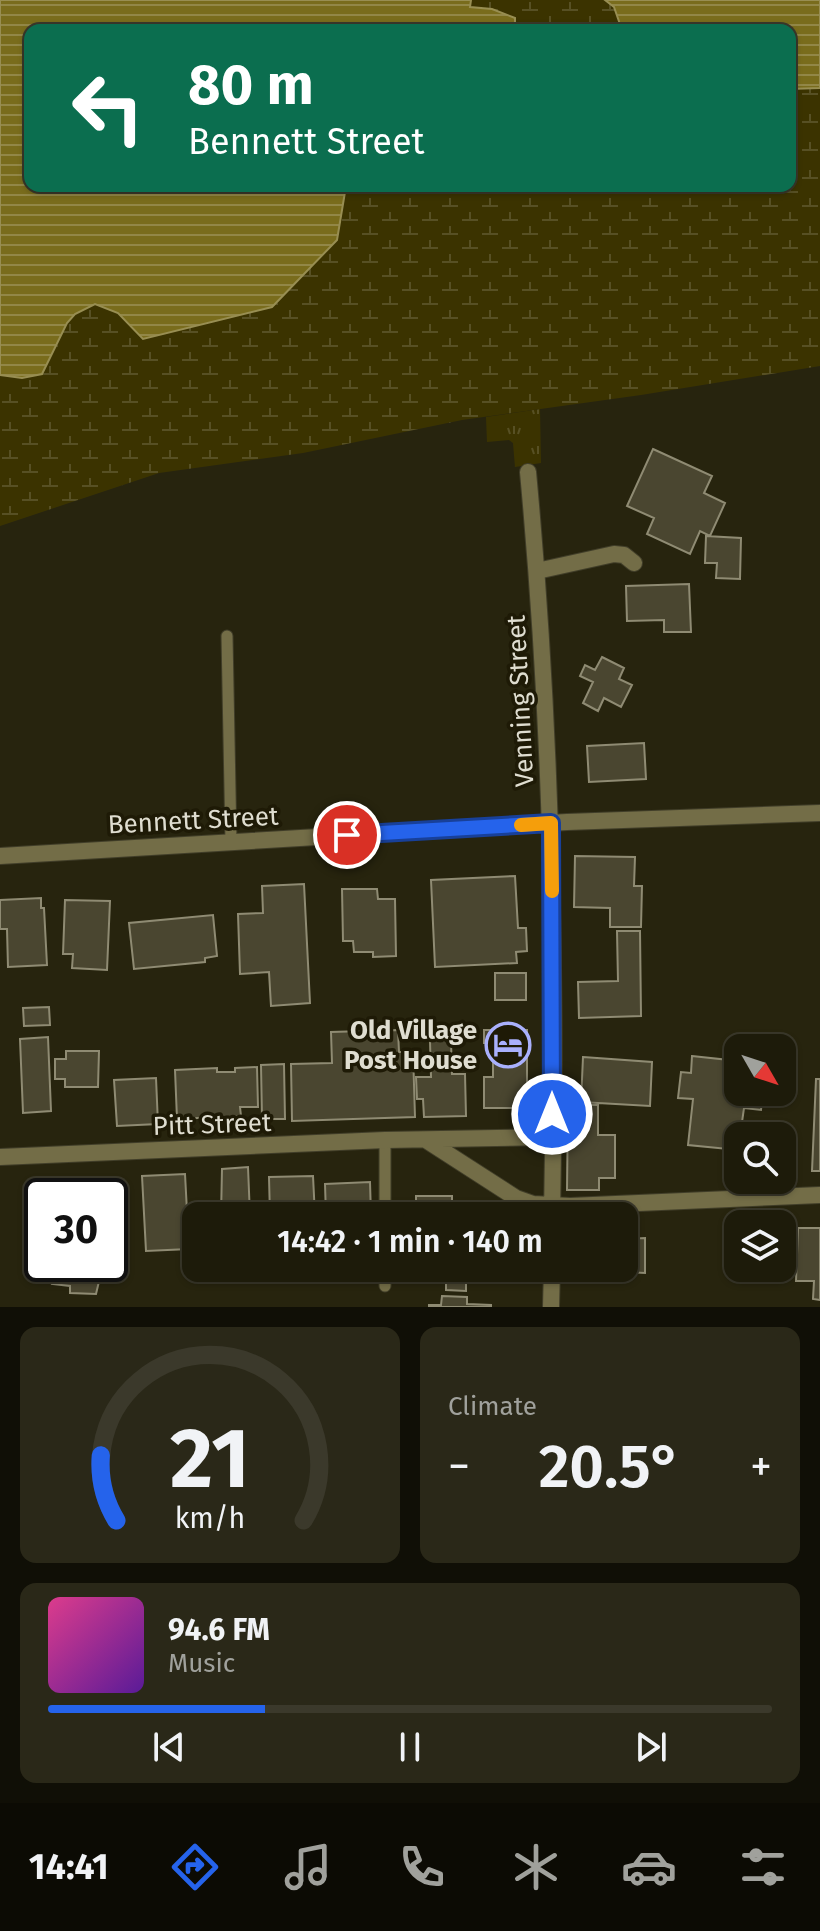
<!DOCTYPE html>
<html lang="en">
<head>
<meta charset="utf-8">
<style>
	:root { --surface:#1d1b0a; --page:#2a2818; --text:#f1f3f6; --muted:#a0a19c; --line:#3b392b; --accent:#2563eb }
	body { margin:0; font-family:"Fira Sans",sans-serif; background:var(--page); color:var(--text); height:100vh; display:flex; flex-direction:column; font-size:30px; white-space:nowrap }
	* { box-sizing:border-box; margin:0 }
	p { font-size:26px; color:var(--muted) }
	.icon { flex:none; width:44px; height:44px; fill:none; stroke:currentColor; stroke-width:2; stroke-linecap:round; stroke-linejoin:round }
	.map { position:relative; height:1307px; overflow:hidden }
	.panel { display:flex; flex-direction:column; gap:20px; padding:20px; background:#100f06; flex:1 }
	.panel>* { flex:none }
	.hud { position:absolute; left:24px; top:24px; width:772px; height:168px; border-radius:16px; box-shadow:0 2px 6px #0004,0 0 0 2px var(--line); background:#0b6e4f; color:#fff; overflow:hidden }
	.needle { width:52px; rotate:129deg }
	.fabs { position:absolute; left:724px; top:1034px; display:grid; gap:16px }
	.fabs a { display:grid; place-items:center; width:72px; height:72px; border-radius:16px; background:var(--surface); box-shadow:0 2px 6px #0004,0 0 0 2px var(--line); font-size:40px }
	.speed { position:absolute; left:24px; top:1178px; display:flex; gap:16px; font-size:40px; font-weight:700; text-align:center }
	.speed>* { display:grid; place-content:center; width:104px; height:104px; border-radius:50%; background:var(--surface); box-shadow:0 2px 6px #0004,0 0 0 2px var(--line); line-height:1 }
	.speed .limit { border:4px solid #111; border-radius:12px; background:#fff; color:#111 }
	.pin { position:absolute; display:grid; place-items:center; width:68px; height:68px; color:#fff; margin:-34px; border:4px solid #fff; border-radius:50%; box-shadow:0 2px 8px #0007 }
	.me { position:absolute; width:88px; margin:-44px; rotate:0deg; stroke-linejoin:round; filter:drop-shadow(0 0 6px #0008) }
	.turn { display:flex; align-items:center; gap:28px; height:168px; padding:0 32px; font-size:36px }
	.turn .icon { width:104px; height:104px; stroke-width:2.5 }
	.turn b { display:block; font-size:56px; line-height:68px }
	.big { font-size:60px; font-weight:600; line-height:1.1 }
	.panel .tile { flex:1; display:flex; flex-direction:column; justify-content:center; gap:12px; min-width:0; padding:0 28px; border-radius:16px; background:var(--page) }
	.panel .dial { align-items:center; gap:0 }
	.dial svg { height:208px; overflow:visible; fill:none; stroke:var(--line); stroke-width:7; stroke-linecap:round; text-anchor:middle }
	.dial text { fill:var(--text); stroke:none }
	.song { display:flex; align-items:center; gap:24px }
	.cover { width:96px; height:96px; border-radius:12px; background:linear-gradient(135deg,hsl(330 70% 55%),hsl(270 70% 35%)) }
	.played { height:8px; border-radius:4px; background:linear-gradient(90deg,var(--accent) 30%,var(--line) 30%) }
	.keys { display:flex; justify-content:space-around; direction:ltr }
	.heat { display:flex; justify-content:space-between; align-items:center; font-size:44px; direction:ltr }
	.panel .tiles { flex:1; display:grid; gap:20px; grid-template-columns:1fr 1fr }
	.tile:last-child { grid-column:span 2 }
	.trip { position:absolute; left:182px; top:1202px; width:456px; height:80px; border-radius:16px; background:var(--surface); box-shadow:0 2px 6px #0004,0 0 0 2px var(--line); font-weight:600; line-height:80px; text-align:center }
	.dock { display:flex; height:128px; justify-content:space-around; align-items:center; background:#0c0b04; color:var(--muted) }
	.dock .icon { width:56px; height:56px }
	.dock .active { color:var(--accent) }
	.dock b { font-size:36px; color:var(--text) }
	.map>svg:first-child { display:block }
</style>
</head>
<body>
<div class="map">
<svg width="820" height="1307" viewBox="0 0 820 1307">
	<defs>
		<pattern id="grass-tufts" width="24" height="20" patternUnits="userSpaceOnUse" patternTransform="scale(2)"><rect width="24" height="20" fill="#3b3300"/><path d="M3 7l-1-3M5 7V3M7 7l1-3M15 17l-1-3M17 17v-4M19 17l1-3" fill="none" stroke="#575024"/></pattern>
		<pattern id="wetland-marsh" width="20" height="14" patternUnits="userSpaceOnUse" patternTransform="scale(2)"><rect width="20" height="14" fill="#3b3300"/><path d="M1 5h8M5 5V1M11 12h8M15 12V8" fill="none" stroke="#575024"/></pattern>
		<pattern id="water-rules" width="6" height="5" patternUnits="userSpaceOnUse" patternTransform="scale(2)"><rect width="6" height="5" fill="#796c1c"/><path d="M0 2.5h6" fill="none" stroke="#928747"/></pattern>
	</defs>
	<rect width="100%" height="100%" fill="#27240e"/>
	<path fill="url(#grass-tufts)" d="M540,409L541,463L515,467L513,443L509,440L487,442L486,417Z"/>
	<path fill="url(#wetland-marsh)" d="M471,0H605L614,6L622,30H515V18L469,7Z
		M820,88V366L641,395L462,420L303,453L159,473L0,526V375L22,378L75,314L96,304L118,313L143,339L272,307L337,240L346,186H790V89Z"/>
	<path fill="url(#water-rules)" stroke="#988e52" stroke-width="2" d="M0,0H471L470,7L492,9L515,18V30H429L426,27L414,30H30V186H346L337,240L272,307L143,339L118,313L95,304L75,314L67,323L42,374L22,378L0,375Z
		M605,0H820V88L790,89V30H622L614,7Z"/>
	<path fill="#4a4630" stroke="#8f8b73" stroke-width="2" d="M653,449L712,476L704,493L725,503L710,536L700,531L690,554L647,534L654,518L627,506Z
		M706,536L741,538L740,579L716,578L717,563H705Z
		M689,584L691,632H664V620L627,621L626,586Z
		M602,657L624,668L619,679L632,685L621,707L604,698L598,711L583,703L593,682L580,676L585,665L595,670Z
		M644,743L646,779L589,782L587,746Z
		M575,856L635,857L634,886H642L641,927H610V908L574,907Z
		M515,876L518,928H526L527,951L516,952L517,963L435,967L431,880Z
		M304,884L310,1003L271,1006L269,972L240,974L238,914L263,913L262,886Z
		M342,889H377L378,899H395L396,956L373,957V952H354L353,941H343Z
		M41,898V908H44L47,965L8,967L7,929H0V900Z
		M65,900L110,901L107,970L72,968L73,954H63Z
		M213,915L217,956L205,958V962L134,969L129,923Z
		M617,931H640L641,1016L579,1018L578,982L618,981Z
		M495,973H526V1000H495Z
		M49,1007L50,1025L24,1026L23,1008Z
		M398,1030L399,1052H413L415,1117L292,1121L291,1064L332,1063L331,1032Z
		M484,1030H527V1108H484V1077H493V1043H484Z
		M48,1037L51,1111L23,1113L20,1039Z
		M430,1041H451L452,1074H465L466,1116L424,1117L423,1099H417L416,1077H431Z
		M66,1051H99L98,1087H65V1079H55V1059H66Z
		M692,1056L738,1061V1092H763L761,1110L744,1108L738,1150L688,1145L693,1099L678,1098L681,1072L691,1073Z
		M583,1057L652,1062L650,1106L581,1102Z
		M284,1064L285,1119H262L261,1065Z
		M257,1067L258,1107H240L241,1116L177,1119L175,1070L217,1068V1072H235V1068Z
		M156,1078L158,1124L117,1126L114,1080Z
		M816,1079H820V1171H812Z
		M568,1105H598V1135H615V1178H599V1190H567Z
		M248,1167L250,1216H221L222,1169Z
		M185,1174L189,1249L146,1251L142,1176Z
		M313,1176L315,1216H270L269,1177Z
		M370,1182L371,1216H326L325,1184Z
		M50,1185L109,1187L107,1196H50Z
		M416,1196H452V1216H416Z
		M798,1228H820V1300L813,1299L814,1281H796Z
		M645,1238V1273L587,1270L588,1268H624V1239Z
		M59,1264H87L86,1271L101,1273L96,1294L70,1293V1286L52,1284L56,1265Z
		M327,1268H373V1275L327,1277Z
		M446,1276H466V1291L446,1290Z
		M442,1296L467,1297V1304L491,1305V1307H429V1305H441Z"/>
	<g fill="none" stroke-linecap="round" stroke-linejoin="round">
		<g stroke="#413e29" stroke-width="13">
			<path id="service" d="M227,636L231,842
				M385,1216V1140
				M385,1286V1268"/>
		</g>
		<g stroke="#413e29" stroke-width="18">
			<path id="minor" d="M528,472C551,719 557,968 552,1216
				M537,571L614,554L624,555L634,563
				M0,856L567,822L820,813
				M426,1140L516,1198L533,1204L570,1206L820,1195
				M0,1157L385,1140L552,1137
				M551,1307L552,1268"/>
		</g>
		<use href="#service" stroke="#736d47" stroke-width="11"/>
		<use href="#minor" stroke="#736d47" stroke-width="16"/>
	</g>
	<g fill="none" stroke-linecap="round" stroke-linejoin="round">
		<g stroke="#184099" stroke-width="20">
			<path id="route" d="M347,835L551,823L552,1114"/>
		</g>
		<use href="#route" stroke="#2563eb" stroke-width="14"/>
		<path stroke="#f59e0b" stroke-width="14" d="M521,825L551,823L552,891"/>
	</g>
	<defs>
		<g id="hotel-ring" transform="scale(2.3)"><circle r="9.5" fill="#1e1a06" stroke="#a9b0fc" stroke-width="1.5"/><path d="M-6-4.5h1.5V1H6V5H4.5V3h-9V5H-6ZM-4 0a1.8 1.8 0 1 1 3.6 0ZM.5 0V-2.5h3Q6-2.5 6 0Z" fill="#a9b0fc"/></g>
	</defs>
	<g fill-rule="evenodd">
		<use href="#hotel-ring" x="508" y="1045"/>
	</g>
	<g text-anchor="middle" stroke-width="7" stroke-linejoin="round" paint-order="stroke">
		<g font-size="26" fill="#dfddd0" stroke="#1e1a06">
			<text transform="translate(520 701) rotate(-93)" y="9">Venning Street</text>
			<text transform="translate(193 820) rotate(-3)" y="9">Bennett Street</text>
			<text transform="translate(212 1124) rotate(-2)" y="9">Pitt Street</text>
		</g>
		<g font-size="26" font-weight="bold" fill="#dfddd0" stroke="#1e1a06" text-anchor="end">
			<text x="477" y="1039">Old Village<tspan x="477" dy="30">Post House</tspan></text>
		</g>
	</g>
</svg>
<div class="fabs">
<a><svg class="needle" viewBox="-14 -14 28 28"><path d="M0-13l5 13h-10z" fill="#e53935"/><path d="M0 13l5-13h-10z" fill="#a0a19c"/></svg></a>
<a><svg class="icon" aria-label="search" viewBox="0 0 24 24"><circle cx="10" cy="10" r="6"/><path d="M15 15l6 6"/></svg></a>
<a><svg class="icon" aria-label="layers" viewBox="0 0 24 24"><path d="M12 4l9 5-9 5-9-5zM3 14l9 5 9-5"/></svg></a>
</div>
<div class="speed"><div class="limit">30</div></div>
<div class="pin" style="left:347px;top:835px;background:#d93025"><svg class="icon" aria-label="arrive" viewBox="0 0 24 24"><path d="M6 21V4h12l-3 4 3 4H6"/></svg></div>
<svg class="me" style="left:552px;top:1114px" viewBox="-20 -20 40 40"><circle r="17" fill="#2563eb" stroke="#fff" stroke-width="3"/><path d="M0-11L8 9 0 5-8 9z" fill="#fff"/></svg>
<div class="trip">14:42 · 1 min · 140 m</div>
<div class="hud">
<div class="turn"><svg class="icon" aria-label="left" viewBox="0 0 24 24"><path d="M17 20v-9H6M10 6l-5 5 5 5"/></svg><div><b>80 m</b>Bennett Street</div></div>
</div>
</div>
<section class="panel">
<div class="tiles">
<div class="tile dial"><svg viewBox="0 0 100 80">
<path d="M14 69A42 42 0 1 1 86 69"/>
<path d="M14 69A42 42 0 0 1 8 44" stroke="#2563eb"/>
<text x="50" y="56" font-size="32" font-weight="700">21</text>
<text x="50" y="72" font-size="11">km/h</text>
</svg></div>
<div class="tile"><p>Climate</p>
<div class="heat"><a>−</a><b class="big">20.5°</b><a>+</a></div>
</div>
<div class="tile">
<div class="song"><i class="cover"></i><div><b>94.6 FM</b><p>Music</p></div></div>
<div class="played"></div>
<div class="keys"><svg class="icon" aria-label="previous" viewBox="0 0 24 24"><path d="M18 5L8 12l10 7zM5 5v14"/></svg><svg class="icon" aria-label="pause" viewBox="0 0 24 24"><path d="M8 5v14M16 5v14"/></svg><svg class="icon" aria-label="next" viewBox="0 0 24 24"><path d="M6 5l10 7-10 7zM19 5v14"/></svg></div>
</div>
</div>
</section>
<nav class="dock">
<b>14:41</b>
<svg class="icon active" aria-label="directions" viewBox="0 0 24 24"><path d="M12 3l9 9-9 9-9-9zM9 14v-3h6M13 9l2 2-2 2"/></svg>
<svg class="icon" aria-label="music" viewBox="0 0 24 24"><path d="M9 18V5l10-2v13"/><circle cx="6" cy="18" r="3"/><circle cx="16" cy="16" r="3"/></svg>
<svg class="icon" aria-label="phone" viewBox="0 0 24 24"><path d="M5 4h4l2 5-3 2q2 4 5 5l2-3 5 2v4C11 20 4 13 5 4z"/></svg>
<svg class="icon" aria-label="climate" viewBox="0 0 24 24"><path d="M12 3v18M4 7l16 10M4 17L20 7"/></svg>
<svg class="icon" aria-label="car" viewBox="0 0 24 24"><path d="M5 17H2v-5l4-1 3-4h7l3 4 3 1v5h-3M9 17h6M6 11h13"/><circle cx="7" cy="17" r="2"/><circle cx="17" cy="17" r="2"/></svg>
<svg class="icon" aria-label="filters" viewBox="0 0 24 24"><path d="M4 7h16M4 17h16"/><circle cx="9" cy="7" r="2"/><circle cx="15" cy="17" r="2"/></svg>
</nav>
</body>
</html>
